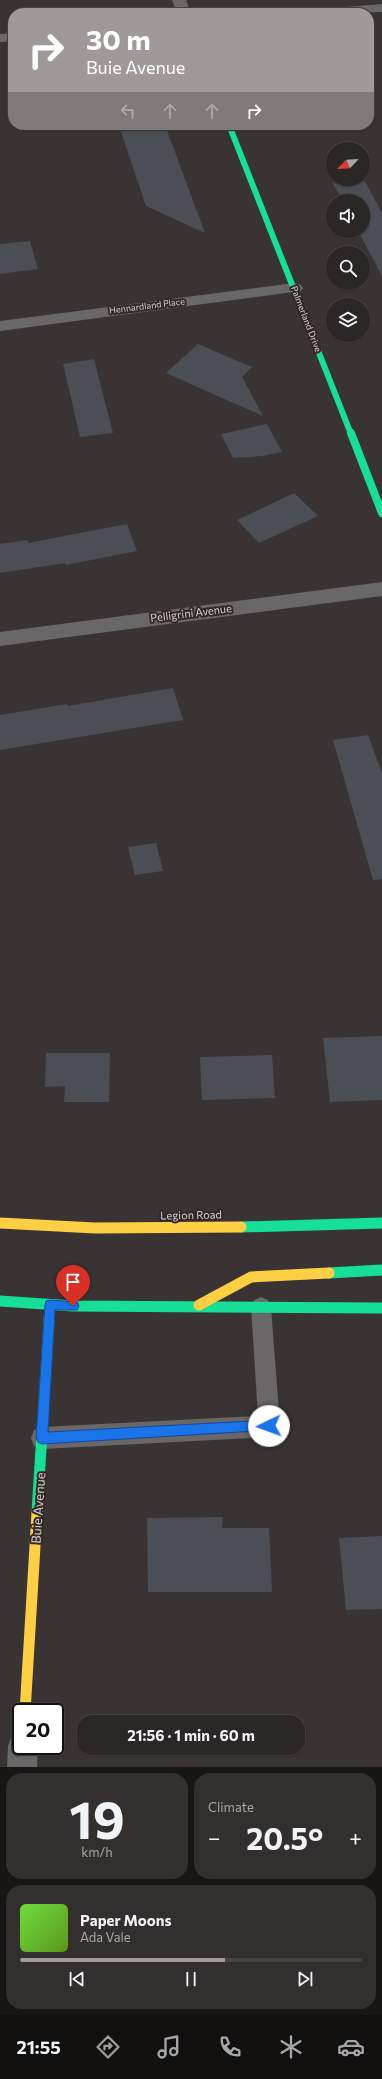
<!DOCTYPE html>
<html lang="en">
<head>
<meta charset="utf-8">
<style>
	:root { --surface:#2b2726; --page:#332f2e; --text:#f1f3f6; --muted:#a6a5a7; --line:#474443; --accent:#9f9998 }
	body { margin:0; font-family:Commissioner,sans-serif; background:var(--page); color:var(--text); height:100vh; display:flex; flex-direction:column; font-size:15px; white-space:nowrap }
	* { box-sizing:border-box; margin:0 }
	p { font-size:13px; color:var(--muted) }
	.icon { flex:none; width:22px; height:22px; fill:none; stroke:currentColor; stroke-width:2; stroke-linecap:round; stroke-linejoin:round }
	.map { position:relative; height:1767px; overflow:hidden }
	.panel { display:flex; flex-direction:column; gap:6px; padding:6px; background:#181515; flex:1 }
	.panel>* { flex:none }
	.guide { position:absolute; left:8px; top:8px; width:366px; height:122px; border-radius:16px; box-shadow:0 1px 3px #0004,0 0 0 1px var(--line); background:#9f9998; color:#fff; overflow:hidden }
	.needle { width:26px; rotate:245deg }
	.buttons { position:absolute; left:326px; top:142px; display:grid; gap:8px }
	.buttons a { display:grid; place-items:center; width:44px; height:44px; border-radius:50%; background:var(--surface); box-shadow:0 1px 3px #0004,0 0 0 1px var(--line); font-size:20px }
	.speed { position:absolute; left:12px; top:1703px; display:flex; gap:8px; font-size:20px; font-weight:700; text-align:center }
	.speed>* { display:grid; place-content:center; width:52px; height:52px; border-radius:50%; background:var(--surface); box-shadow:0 1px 3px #0004,0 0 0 1px var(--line); line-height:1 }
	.speed .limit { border:2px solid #111; border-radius:6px; background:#fff; color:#111 }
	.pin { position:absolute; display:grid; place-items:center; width:34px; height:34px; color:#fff; margin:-41px -17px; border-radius:50% 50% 50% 0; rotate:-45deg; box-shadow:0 0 4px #0007 }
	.pin .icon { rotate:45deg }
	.me { position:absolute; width:44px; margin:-22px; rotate:267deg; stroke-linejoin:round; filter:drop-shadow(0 0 3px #0008) }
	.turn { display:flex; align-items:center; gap:14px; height:84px; padding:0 12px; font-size:18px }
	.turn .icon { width:52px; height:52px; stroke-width:2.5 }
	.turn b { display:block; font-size:28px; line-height:34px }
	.lanes { display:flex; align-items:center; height:38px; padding:0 12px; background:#0003; justify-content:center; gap:20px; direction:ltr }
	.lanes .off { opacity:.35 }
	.big { font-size:30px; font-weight:700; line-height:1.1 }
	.panel .widget { flex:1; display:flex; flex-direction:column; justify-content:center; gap:6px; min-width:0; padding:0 14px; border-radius:16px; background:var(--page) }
	.panel .dial { align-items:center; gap:0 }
	.dial b { font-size:52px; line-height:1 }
	.song { display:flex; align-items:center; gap:12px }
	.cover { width:48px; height:48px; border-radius:6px; background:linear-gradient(135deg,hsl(100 70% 55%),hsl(90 70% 35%)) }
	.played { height:4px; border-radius:2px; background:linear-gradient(90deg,var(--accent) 60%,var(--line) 60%) }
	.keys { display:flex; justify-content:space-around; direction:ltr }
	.heat { display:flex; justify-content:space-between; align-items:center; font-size:22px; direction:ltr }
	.panel .tiles { flex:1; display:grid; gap:6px; grid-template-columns:1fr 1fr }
	.widget:last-child { grid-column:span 2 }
	.trip { position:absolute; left:77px; top:1715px; width:228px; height:40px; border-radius:16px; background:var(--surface); box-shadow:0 1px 3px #0004,0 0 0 1px var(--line); font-weight:700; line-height:40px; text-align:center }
	.menu { display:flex; height:64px; justify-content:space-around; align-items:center; background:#11100f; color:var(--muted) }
	.menu .icon { width:28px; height:28px }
	.menu .selected { color:var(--accent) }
	.menu b { font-size:18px; color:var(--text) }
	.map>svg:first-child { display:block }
</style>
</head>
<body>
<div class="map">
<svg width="382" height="1767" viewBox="0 0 382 1767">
	<rect width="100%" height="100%" fill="#393433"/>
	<path fill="#4b4e54" d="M133,125H165L205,233L146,206L120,129L134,128Z
		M363,178L382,213V276L358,231H363V201H343L332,182Z
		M30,241L38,269L0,274V244Z
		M198,344L252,367L242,377L263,416L166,373Z
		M94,359L113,433L80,437L63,364Z
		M267,424L282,452L263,456L233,458L221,434Z
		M294,493L318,516L259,543L237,520Z
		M127,524L137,551L66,565L65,563L0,573V544L28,540V543Z
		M173,688L183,720L0,750V715L67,704L68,706Z
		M368,735L382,773V879L373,880L333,740Z
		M156,843L163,871L135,875L128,847Z
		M382,1036V1100L330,1102L323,1038Z
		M46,1053H110L109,1102H64L65,1086L45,1087Z
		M272,1055L275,1098L202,1100L200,1057Z
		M223,1517L222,1528H269L272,1592H148L147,1518Z
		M382,1536V1609L346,1610L339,1538Z"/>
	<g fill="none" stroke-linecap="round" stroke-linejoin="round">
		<path fill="#696767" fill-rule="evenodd" d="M261,1297L268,1300L271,1307L280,1426L276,1433L269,1437L42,1449L34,1446L31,1438L34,1430L42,1427L258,1416L251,1307L254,1300Z"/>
		<path fill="#696767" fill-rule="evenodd" d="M172,0H186L191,13H177Z
			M382,4V12L315,13L322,9Z
			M13,33V41L0,42V34Z
			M295,283L301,285L303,288L301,291L0,331V321Z
			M382,582V596L0,646V632Z
			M21,1732V1746H38L37,1767H7L8,1746L12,1735Z"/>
		<path stroke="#16e098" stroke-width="6" d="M229,125L351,434"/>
		<path stroke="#16e098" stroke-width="8" d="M351,433L382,513"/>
		<path stroke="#16e098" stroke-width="11" d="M241,1227L382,1223
			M329,1273L382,1270
			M0,1301L73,1306L382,1308
			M37,1513L50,1305"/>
		<path stroke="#ffcf43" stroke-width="11" d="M0,1223L95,1228L241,1227
			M199,1305L251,1277L329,1273
			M25,1712L37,1513"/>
	</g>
	<path fill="#1a73e8" stroke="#114b97" d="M50,1300L77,1302L79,1306L77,1310H55L48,1432L269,1420L273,1422L274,1426L273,1430L42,1444L38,1442L36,1438L45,1305L46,1301Z"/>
	<g text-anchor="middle" stroke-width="4" stroke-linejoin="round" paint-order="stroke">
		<g font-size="9" fill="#d6cfce" stroke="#322926">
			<text transform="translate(147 306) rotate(-7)" y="3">Hennardland Place</text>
			<text transform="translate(306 319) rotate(69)" y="3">Palmerland Drive</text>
		</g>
		<g font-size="11" fill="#d6cfce" stroke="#322926">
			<text transform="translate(191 613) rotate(-7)" y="4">Pelligrini Avenue</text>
			<text transform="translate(191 1215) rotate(-1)" y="4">Legion Road</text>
		</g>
		<g font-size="13" fill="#d6cfce" stroke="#322926">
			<text transform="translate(38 1508) rotate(-86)" y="5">Buie Avenue</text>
		</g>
	</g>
</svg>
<div class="buttons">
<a><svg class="needle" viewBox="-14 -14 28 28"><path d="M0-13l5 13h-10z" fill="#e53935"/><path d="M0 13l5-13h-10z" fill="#a6a5a7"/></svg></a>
<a><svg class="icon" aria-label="sound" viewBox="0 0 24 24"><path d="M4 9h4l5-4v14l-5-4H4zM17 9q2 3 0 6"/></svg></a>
<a><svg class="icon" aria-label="search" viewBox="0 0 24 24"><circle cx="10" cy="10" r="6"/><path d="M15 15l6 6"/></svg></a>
<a><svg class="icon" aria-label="layers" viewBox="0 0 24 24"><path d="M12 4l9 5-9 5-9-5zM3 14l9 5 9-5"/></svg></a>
</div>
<div class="speed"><div class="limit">20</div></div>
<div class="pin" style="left:73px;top:1306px;background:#d93025"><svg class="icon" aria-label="arrive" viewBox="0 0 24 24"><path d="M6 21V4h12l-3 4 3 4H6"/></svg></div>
<svg class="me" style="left:269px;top:1426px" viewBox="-20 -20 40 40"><circle r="19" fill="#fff"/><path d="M0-13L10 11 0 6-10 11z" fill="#1a73e8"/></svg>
<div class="trip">21:56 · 1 min · 60 m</div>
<div class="guide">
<div class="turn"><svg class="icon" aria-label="right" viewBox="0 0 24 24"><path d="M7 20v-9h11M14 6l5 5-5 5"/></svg><div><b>30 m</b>Buie Avenue</div></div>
<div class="lanes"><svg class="icon off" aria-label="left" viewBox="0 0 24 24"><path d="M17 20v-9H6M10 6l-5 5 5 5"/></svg><svg class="icon off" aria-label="ahead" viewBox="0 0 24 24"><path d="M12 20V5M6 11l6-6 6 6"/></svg><svg class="icon off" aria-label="ahead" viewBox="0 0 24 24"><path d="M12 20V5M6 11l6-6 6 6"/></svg><svg class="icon" aria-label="right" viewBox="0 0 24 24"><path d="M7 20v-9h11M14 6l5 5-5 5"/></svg></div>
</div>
</div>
<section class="panel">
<div class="tiles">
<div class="widget dial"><b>19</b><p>km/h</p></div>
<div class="widget"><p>Climate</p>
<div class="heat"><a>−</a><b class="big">20.5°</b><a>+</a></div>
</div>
<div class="widget">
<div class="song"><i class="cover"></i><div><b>Paper Moons</b><p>Ada Vale</p></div></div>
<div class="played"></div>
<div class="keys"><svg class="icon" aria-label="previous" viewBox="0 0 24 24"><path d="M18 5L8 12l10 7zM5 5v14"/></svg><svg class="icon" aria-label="pause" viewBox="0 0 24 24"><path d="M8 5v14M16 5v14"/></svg><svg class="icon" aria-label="next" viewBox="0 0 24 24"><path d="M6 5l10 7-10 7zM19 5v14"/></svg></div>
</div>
</div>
</section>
<nav class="menu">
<b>21:55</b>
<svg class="icon selected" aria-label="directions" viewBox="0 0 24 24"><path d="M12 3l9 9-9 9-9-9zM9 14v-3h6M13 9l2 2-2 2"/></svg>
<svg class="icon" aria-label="music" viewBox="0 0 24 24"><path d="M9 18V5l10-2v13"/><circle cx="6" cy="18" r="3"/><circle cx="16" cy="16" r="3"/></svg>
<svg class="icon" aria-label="phone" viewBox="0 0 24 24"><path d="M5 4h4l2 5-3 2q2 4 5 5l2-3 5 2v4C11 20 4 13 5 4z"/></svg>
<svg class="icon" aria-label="climate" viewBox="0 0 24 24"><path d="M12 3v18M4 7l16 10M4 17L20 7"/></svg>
<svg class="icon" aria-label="car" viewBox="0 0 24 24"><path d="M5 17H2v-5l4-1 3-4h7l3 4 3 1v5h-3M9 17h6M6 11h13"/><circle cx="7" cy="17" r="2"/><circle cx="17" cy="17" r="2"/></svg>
</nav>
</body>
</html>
